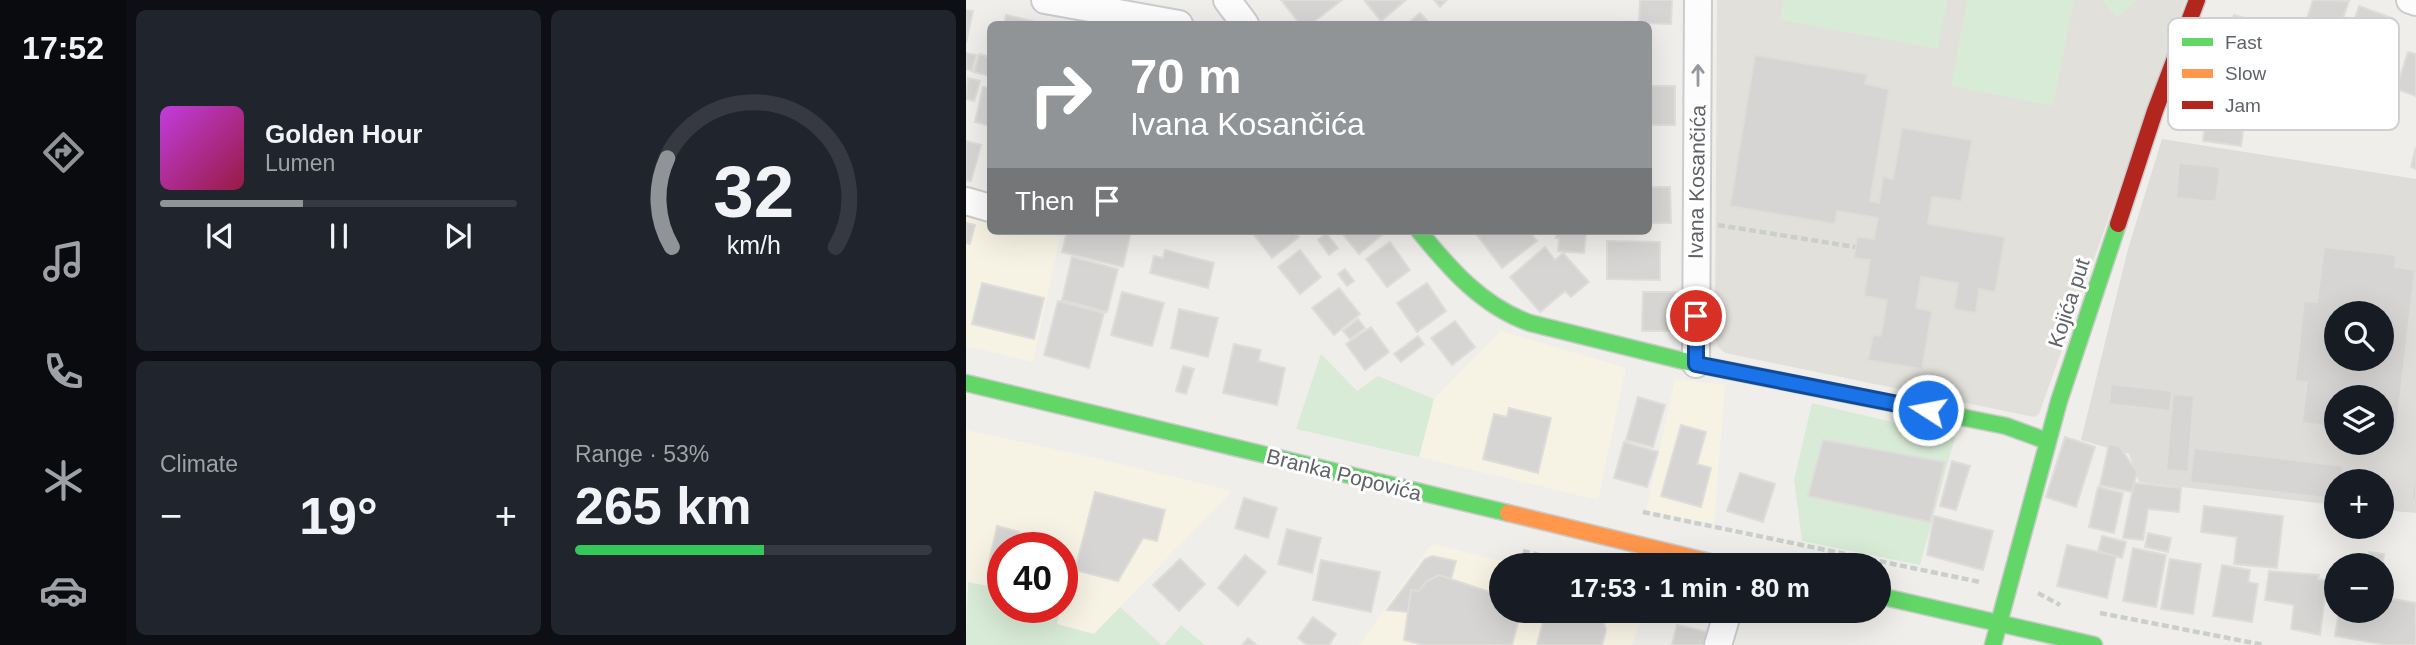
<!DOCTYPE html>
<html lang="en">
<head>
<meta charset="utf-8">
<style>
	:root { --surface:#171b24; --page:#20242c; --text:#f1f3f6; --muted:#9ea1a6; --line:#363941; --accent:#919496 }
	body { margin:0; font-family:Arial,sans-serif; background:var(--page); color:var(--text); height:100vh; display:flex; flex-direction:column; font-size:26px; white-space:nowrap }
	* { box-sizing:border-box; margin:0 }
	p { font-size:23px; color:var(--muted) }
	.icon { flex:none; width:38px; height:38px; fill:none; stroke:currentColor; stroke-width:2; stroke-linecap:round; stroke-linejoin:round }
	.map { position:relative; flex:1; overflow:hidden }
	.drawer { display:flex; flex-direction:column; gap:10px; padding:10px; background:#0d0f14; width:840px }
	.drawer>* { flex:none }
	.top-card { position:absolute; left:21px; top:21px; width:665px; height:214px; border-radius:10px; box-shadow:0 7px 28px #0002; background:#919496; color:#fff; overflow:hidden }
	.buttons { position:absolute; left:1358px; top:301px; display:grid; gap:14px }
	.buttons a { display:grid; place-items:center; width:70px; height:70px; border-radius:50%; background:var(--surface); box-shadow:0 7px 28px #0002; font-size:35px }
	.speed { position:absolute; left:21px; top:532px; display:flex; gap:14px; font-size:35px; font-weight:700; text-align:center }
	.speed>* { display:grid; place-content:center; width:91px; height:91px; border-radius:50%; background:var(--surface); box-shadow:0 7px 28px #0002; line-height:1 }
	.speed .limit { border:10px solid #d22; background:#fff; color:#111 }
	.pin { position:absolute; display:grid; place-items:center; width:60px; height:60px; color:#fff; margin:-30px; border:4px solid #fff; border-radius:50%; box-shadow:0 2px 7px #0007 }
	.me { position:absolute; width:77px; margin:-38px; rotate:281deg; stroke-linejoin:round; filter:drop-shadow(0 0 5px #0008) }
	.turn { display:flex; align-items:center; gap:24px; height:147px; padding:0 28px; font-size:32px }
	.turn .icon { width:91px; height:91px; stroke-width:2.5 }
	.turn b { display:block; font-size:49px; line-height:60px }
	.then { display:flex; align-items:center; height:66px; padding:0 28px; background:#0003; gap:14px; font-size:26px }
	.big { font-size:52px; font-weight:700; line-height:1.1 }
	.drawer .widget { flex:1; display:flex; flex-direction:column; justify-content:center; gap:10px; min-width:0; padding:0 24px; border-radius:10px; background:var(--page) }
	.drawer .dial { align-items:center; gap:0 }
	.dial svg { height:182px; overflow:visible; fill:none; stroke:var(--line); stroke-width:7; stroke-linecap:round; text-anchor:middle }
	.dial text { fill:var(--text); stroke:none }
	.song { display:flex; align-items:center; gap:21px }
	.cover { width:84px; height:84px; border-radius:10px; background:linear-gradient(135deg,hsl(290 70% 55%),hsl(340 70% 35%)) }
	.played { height:7px; border-radius:4px; background:linear-gradient(90deg,var(--accent) 40%,var(--line) 40%) }
	.keys { display:flex; justify-content:space-around; direction:ltr }
	.heat { display:flex; justify-content:space-between; align-items:center; font-size:38px; direction:ltr }
	.charge { height:10px; border-radius:5px; background:linear-gradient(90deg,#34c759 53%,var(--line) 0) }
	.drawer .tiles { flex:1; display:grid; gap:10px; grid-template-columns:repeat(2,1fr) }
	.trip { position:absolute; left:523px; top:553px; width:402px; height:70px; border-radius:35px; background:var(--surface); box-shadow:0 7px 28px #0002; font-weight:700; line-height:70px; text-align:center }
	main { display:flex; flex:1; min-height:0 }
	.tab-bar { display:flex; flex-direction:column; width:126px; justify-content:space-around; align-items:center; background:#090b0e; color:var(--muted) }
	.tab-bar .icon { width:49px; height:49px }
	.tab-bar .current { color:var(--accent) }
	.tab-bar b { font-size:32px; color:var(--text) }
	.map>svg:first-child { display:block }
</style>
</head>
<body>
<main>
<nav class="tab-bar">
<b>17:52</b>
<svg class="icon current" aria-label="directions" viewBox="0 0 24 24"><path d="M12 3l9 9-9 9-9-9zM9 14v-3h6M13 9l2 2-2 2"/></svg>
<svg class="icon" aria-label="music" viewBox="0 0 24 24"><path d="M9 18V5l10-2v13"/><circle cx="6" cy="18" r="3"/><circle cx="16" cy="16" r="3"/></svg>
<svg class="icon" aria-label="phone" viewBox="0 0 24 24"><path d="M5 4h4l2 5-3 2q2 4 5 5l2-3 5 2v4C11 20 4 13 5 4z"/></svg>
<svg class="icon" aria-label="climate" viewBox="0 0 24 24"><path d="M12 3v18M4 7l16 10M4 17L20 7"/></svg>
<svg class="icon" aria-label="car" viewBox="0 0 24 24"><path d="M5 17H2v-5l4-1 3-4h7l3 4 3 1v5h-3M9 17h6M6 11h13"/><circle cx="7" cy="17" r="2"/><circle cx="17" cy="17" r="2"/></svg>
</nav>
<section class="drawer">
<div class="tiles">
<div class="widget">
<div class="song"><i class="cover"></i><div><b>Golden Hour</b><p>Lumen</p></div></div>
<div class="played"></div>
<div class="keys"><svg class="icon" aria-label="previous" viewBox="0 0 24 24"><path d="M18 5L8 12l10 7zM5 5v14"/></svg><svg class="icon" aria-label="pause" viewBox="0 0 24 24"><path d="M8 5v14M16 5v14"/></svg><svg class="icon" aria-label="next" viewBox="0 0 24 24"><path d="M6 5l10 7-10 7zM19 5v14"/></svg></div>
</div>
<div class="widget dial"><svg viewBox="0 0 100 80">
<path d="M14 69A42 42 0 1 1 86 69"/>
<path d="M14 69A42 42 0 0 1 12 30" stroke="#919496"/>
<text x="50" y="56" font-size="32" font-weight="700">32</text>
<text x="50" y="72" font-size="11">km/h</text>
</svg></div>
<div class="widget"><p>Climate</p>
<div class="heat"><a>−</a><b class="big">19°</b><a>+</a></div>
</div>
<div class="widget"><p>Range · 53%</p><b class="big">265 km</b><div class="charge"></div></div>
</div>
</section>
<div class="map">
<svg width="1450" height="645" viewBox="0 0 1450 645">
	<rect width="100%" height="100%" fill="#efeeea"/>
	<path fill="#f7f3e4" d="M0,216L24,222V231H66L94,237L67,362L0,346Z
		M535,331L660,368L632,500L453,457L468,399Z
		M709,379L759,385L748,524L680,511Z
		M0,430L134,459L266,491L128,634L90,624L96,607V548H37V589L3,582L0,609Z
		M468,544L550,565H536V611H679L666,645H393L462,549Z"/>
	<path fill="#dfddda" fill-rule="evenodd" d="M1196,139L1450,179V513L1416,510V481H1370V505L1173,482L1163,454L1115,440L1162,249ZM1370,313H1416V359H1370ZM1370,397H1416V443H1370Z"/>
	<path fill="#e2e0da" d="M751,0H1220L1073,414L1068,417L759,353L752,347L749,336Z"/>
	<path fill="#d8ebd6" d="M818,0H981L972,49L814,20Z
		M1001,0H1108L1087,106L985,86Z
		M1136,0H1171L1151,18Z
		M355,354L391,391L412,376L468,399L453,457L330,429Z
		M846,403L989,437L954,565L836,541L828,480Z
		M2,582L37,589V607H95L91,624L128,634L154,607L196,645H0Z
		M215,625L239,645H198Z"/>
	<path fill="#d6d5d3" stroke="#deddd9" stroke-width="2" fill-rule="evenodd" d="M315,0H376L345,24H334Z
		M398,0H440L415,21Z
		M468,0H481L474,7Z
		M674,0H706L705,24L673,23Z
		M1347,0L1383,1L1370,39L1338,28Z
		M1393,6L1426,18L1413,57L1380,45Z
		M0,10L7,11L0,43Z
		M454,13L464,24H441Z
		M40,15L78,24H38Z
		M1268,15L1306,26L1295,64L1257,53Z
		M1442,52L1450,54V96L1430,89Z
		M0,53L10,55L6,71L0,69Z
		M13,54L24,57V76L8,72Z
		M789,55L901,74L899,84L923,89L904,201L913,203L917,177L927,179L936,128L1006,140L995,201L966,197L962,224L1039,237L1029,292L1013,289L1010,313L988,309L992,283L955,277L950,308L966,311L956,369L902,360L907,335L915,336L921,300L898,296L904,260L888,258L891,237L908,239L912,218L871,211L869,224L764,206Z
		M2,78L14,81L8,101L0,99Z
		M682,86H709V125H682Z
		M17,87L24,88V126L9,122Z
		M1241,106L1280,111L1275,146L1237,141Z
		M0,141L15,145L5,181L0,180Z
		M1450,147V169L1445,167Z
		M1213,163L1254,167L1250,202L1210,198Z
		M682,187H704L705,223H682Z
		M0,223L9,225L4,244L0,243Z
		M101,231H165L157,267L96,252Z
		M285,231H328L333,237L306,258Z
		M374,231H415L417,234L393,254Z
		M508,231H563L571,241L536,268Z
		M591,231H611V233L620,234L618,253L592,251L593,238H590Z
		M360,233L372,248L363,255L352,240Z
		M641,241L694,242V280L641,279Z
		M424,242L444,270L421,287L400,259Z
		M579,247L589,260L597,253L623,282L605,297L599,291L574,312L544,277Z
		M1358,247L1430,255L1429,267L1449,270L1430,434L1416,432V397H1370V427L1336,423L1341,382L1329,381L1338,301L1351,302ZM1370,313H1416V359H1370Z
		M199,250L248,263L242,288L184,273L188,256L197,258Z
		M334,250L355,277L334,294L312,267Z
		M106,257L152,269L141,312L96,300Z
		M379,269L388,281L381,286L372,274Z
		M16,283L78,298L68,339L6,324Z
		M461,283L480,311L451,332L431,303Z
		M373,288L394,314L368,335L346,308Z
		M156,292L198,303L186,346L145,335Z
		M677,292H709V331H676Z
		M92,301L138,313L123,368L78,355Z
		M213,309L252,318L242,357L205,348Z
		M392,319L399,328L384,339L377,331Z
		M489,321L509,347L486,365L465,338Z
		M405,327L423,352L399,370L380,344Z
		M452,336L458,344L435,362L428,354Z
		M268,344L295,350L292,361L319,368L311,405L257,393Z
		M217,366L228,369L220,394L210,391Z
		M1145,384L1206,391L1204,411L1143,404Z
		M1207,394L1228,396L1222,472L1200,470Z
		M672,397L699,405L687,447L660,440Z
		M543,408L585,418L572,473L517,459L528,414L541,417Z
		M715,425L740,432L731,464L745,468L735,507L695,496Z
		M1099,437L1129,447L1110,507L1080,497Z
		M857,440L979,462L964,522L842,496Z
		M658,442L692,452L681,487L648,478Z
		M1143,444L1153,446L1171,472L1166,492L1134,485Z
		M1228,448L1377,466L1376,481H1370V499L1224,482Z
		M1450,460V500L1446,499Z
		M986,461L1004,466L990,510L974,506Z
		M774,473L809,484L797,522L761,511Z
		M1168,483L1215,488L1213,512L1182,509L1177,540L1157,538Z
		M1132,487L1157,493L1148,533L1123,527Z
		M129,492L199,510L191,541L177,538L152,581L109,570Z
		M278,498L311,508L302,538L269,528Z
		M1238,506L1317,516L1311,568L1268,564L1271,537L1235,532Z
		M968,516L1027,531L1017,570L961,555Z
		M31,526L54,532L52,540L59,542L58,548H37V565L23,562Z
		M321,529L355,538L346,573L312,564Z
		M1182,533L1205,538L1202,552L1179,547Z
		M1136,536L1160,542L1156,558L1132,551Z
		M1101,545L1150,556L1141,598L1091,586Z
		M1167,548L1200,555L1190,607L1157,601Z
		M1403,552L1418,554L1416,567L1401,565Z
		M279,555L300,572L272,606L252,588Z
		M466,556L490,561L485,579L473,575L461,581L453,591L445,590L442,612L421,610L459,559Z
		M214,559L239,584L213,611L187,585Z
		M1204,559L1235,564L1227,614L1195,609Z
		M355,560L414,572L405,612L347,600Z
		M1256,565L1284,570L1282,582L1292,584L1286,622L1247,616Z
		M1303,571L1353,575L1352,579L1361,581L1354,635L1325,629L1328,605L1299,600Z
		M473,575L536,596V611H555L546,645H457L438,640L445,590L453,591L461,581Z
		M1416,597L1450,603V645H1421L1369,636L1373,611H1416Z
		M580,611H599L632,616L638,623L640,630L636,645H571Z
		M347,617L370,634L363,645H341L332,638Z
		M711,625L741,632L738,645H706Z
		M282,638L291,645H276Z"/>
	<g fill="none" stroke-linecap="round" stroke-linejoin="round">
		<g stroke="#cbcccc" stroke-width="30">
			<path id="street" d="M79,0L213,24
				M261,0L279,24
				M1444,0L1450,2
				M0,201L24,208
				M730,364L732,0
				M752,645L762,611"/>
		</g>
		<g stroke="#cacacb" stroke-width="19">
			<path id="fast" d="M453,231C484,269 516,306 564,323L730,364L1040,426L1081,441
				M0,383L542,513
				M914,596L1128,645
				M1027,645L1093,401L1152,224"/>
		</g>
		<g stroke="#cacacb" stroke-width="19">
			<path id="slow" d="M542,513L756,565"/>
		</g>
		<g stroke="#cacacb" stroke-width="19">
			<path id="jam" d="M1152,224L1189,111L1231,0"/>
		</g>
		<path stroke="#cacfcc" stroke-width="4.5" stroke-dasharray="7 3.5" stroke-linecap="butt" d="M752,225L889,247
			M677,512L1014,582
			M557,551L613,565
			M1072,593L1094,605
			M1134,613L1298,645"/>
		<use href="#street" stroke="#fdfcfc" stroke-width="26"/>
		<use href="#fast" stroke="#63d668" stroke-width="16"/>
		<use href="#slow" stroke="#ff974d" stroke-width="16"/>
		<use href="#jam" stroke="#b3261e" stroke-width="16"/>
	</g>
	<defs><path id="oneway-shaft" d="M-6 0H5M1.5-3L5.5 0L1.5 3" fill="none" stroke-width="1.6" stroke-linecap="round" stroke-linejoin="round" transform="scale(1.75)"/></defs>
	<use stroke="#96999c" href="#oneway-shaft" transform="translate(732 75) rotate(-90)"/>
	<g fill="none" stroke-linecap="round" stroke-linejoin="round">
		<g stroke="#114b97" stroke-width="18">
			<path id="route" d="M730,316V364L962,410"/>
		</g>
		<use href="#route" stroke="#1a73e8" stroke-width="12"/>
	</g>
	<g text-anchor="middle" stroke-width="6" stroke-linejoin="round" paint-order="stroke">
		<g font-size="21" fill="#5f6368" stroke="#fff">
			<text transform="translate(731 182) rotate(-89)" y="7">Ivana Kosančića</text>
			<text transform="translate(1103 303) rotate(-72)" y="7">Kojića put</text>
			<text transform="translate(378 475) rotate(14)" y="7">Branka Popovića</text>
		</g>
	</g>
	<rect x="1202" y="18" width="231" height="112" rx="10" fill="#fff" stroke="#cfd0d2" stroke-width="2"/>
	<rect x="1216" y="38" width="31" height="8" fill="#63d668"/>
	<rect x="1216" y="69" width="31" height="9" fill="#ff974d"/>
	<rect x="1216" y="101" width="31" height="8" fill="#b3261e"/>
	<g font-size="19" fill="#5f6368">
		<text x="1259" y="49">Fast</text>
		<text x="1259" y="80">Slow</text>
		<text x="1259" y="112">Jam</text>
	</g>
</svg>
<div class="buttons">
<a><svg class="icon" aria-label="search" viewBox="0 0 24 24"><circle cx="10" cy="10" r="6"/><path d="M15 15l6 6"/></svg></a>
<a><svg class="icon" aria-label="layers" viewBox="0 0 24 24"><path d="M12 4l9 5-9 5-9-5zM3 14l9 5 9-5"/></svg></a>
<a>+</a>
<a>−</a>
</div>
<div class="speed"><div class="limit">40</div></div>
<div class="pin" style="left:730px;top:316px;background:#d93025"><svg class="icon" aria-label="arrive" viewBox="0 0 24 24"><path d="M6 21V4h12l-3 4 3 4H6"/></svg></div>
<svg class="me" style="left:962px;top:410px" viewBox="-20 -20 40 40"><circle r="17" fill="#1a73e8" stroke="#fff" stroke-width="3"/><path d="M0-11L8 9 0 5-8 9z" fill="#fff"/></svg>
<div class="trip">17:53 · 1 min · 80 m</div>
<div class="top-card">
<div class="turn"><svg class="icon" aria-label="right" viewBox="0 0 24 24"><path d="M7 20v-9h11M14 6l5 5-5 5"/></svg><div><b>70 m</b>Ivana Kosančića</div></div>
<div class="then">Then<svg class="icon" aria-label="arrive" viewBox="0 0 24 24"><path d="M6 21V4h12l-3 4 3 4H6"/></svg></div>
</div>
</div>
</main>
</body>
</html>
